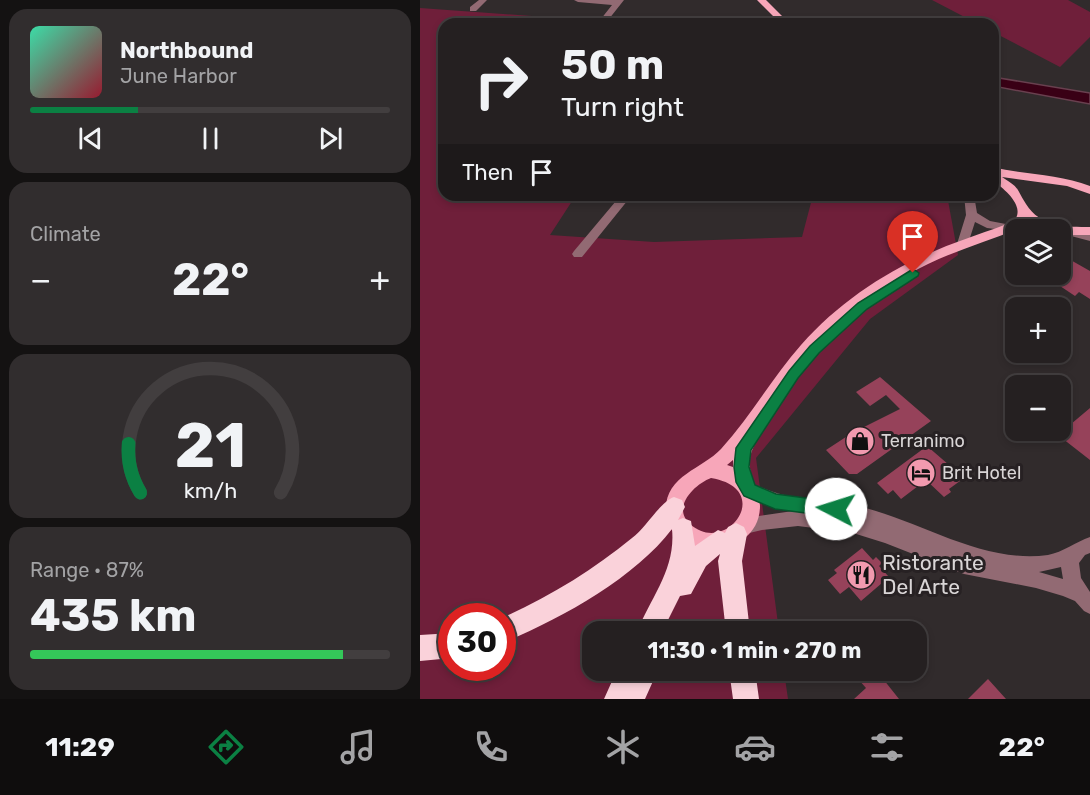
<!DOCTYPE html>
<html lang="en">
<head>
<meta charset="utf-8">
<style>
	:root { --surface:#252021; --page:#312d2e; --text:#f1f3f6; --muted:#a3a3a5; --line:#423e3f; --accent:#0b8043 }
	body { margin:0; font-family:Rubik,sans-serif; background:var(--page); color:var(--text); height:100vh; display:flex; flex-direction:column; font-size:22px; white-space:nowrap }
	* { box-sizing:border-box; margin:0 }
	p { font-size:20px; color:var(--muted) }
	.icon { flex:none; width:33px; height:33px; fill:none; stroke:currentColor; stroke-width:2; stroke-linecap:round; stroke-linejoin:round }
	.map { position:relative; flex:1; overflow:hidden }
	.drawer { display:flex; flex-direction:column; gap:9px; padding:9px; background:#141212; width:420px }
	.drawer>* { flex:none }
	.top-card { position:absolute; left:18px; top:18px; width:561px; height:183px; border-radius:18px; box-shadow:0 3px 9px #0003,0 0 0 2px var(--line); background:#252021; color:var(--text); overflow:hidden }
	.controls { position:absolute; left:585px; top:219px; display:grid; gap:12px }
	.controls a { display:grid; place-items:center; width:66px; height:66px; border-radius:12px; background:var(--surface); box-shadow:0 3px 9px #0003,0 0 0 2px var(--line); font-size:30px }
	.speed { position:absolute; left:18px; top:603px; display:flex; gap:12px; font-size:30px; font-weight:700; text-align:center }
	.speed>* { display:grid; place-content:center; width:78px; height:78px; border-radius:50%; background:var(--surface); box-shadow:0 3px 9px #0003,0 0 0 2px var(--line); line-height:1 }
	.speed .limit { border:9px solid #d22; background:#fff; color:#111 }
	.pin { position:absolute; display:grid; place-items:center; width:51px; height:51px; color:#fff; margin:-62px -26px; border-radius:50% 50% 50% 0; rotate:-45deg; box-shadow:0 0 6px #0007 }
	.pin .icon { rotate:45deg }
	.me { position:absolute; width:66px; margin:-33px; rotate:275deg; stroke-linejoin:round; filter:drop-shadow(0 0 4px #0008) }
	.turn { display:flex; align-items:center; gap:21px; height:126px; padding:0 24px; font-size:27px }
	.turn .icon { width:78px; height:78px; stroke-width:2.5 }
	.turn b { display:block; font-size:42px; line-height:51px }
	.then { display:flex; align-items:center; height:57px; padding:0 24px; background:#0003; gap:12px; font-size:22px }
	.big { font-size:45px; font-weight:700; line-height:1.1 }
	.drawer .tile { flex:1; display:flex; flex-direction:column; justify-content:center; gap:9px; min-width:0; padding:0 21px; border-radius:18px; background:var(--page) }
	.drawer .dial { align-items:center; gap:0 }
	.dial svg { height:156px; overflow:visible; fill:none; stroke:var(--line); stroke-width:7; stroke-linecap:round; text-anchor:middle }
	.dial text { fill:var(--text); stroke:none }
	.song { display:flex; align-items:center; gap:18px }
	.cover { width:72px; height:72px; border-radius:9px; background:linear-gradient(135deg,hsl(160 70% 55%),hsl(350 70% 35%)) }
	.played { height:6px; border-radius:3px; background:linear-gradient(90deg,var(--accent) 30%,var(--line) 30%) }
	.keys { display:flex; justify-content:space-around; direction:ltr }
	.heat { display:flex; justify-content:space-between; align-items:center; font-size:33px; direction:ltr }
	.charge { height:9px; border-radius:4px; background:linear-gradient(90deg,#34c759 87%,var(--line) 0) }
	.trip { position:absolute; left:162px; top:621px; width:345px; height:60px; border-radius:18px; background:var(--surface); box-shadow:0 3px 9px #0003,0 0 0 2px var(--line); font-weight:700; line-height:60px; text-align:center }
	.dock { display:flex; height:96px; justify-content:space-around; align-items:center; background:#0f0d0d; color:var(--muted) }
	.dock .icon { width:42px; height:42px }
	.dock .active { color:var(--accent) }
	.dock b { font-size:27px; color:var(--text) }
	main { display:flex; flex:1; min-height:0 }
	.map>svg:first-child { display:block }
</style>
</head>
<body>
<main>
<section class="drawer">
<div class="tile">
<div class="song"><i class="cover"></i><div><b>Northbound</b><p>June Harbor</p></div></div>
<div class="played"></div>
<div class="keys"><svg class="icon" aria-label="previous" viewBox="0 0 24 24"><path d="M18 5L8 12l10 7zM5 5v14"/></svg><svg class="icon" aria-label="pause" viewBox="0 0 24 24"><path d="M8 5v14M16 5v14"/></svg><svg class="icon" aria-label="next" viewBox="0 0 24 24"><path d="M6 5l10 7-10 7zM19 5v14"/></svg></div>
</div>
<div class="tile"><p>Climate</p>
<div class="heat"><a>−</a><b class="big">22°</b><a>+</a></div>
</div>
<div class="tile dial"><svg viewBox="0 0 100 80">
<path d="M14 69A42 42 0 1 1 86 69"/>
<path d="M14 69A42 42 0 0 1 8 44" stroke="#0b8043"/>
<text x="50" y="56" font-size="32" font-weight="700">21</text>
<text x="50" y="72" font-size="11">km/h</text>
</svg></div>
<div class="tile"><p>Range · 87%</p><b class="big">435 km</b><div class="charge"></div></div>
</section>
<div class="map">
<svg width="670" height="699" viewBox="0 0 670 699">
	<rect width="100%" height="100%" fill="#312b2c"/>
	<path fill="#6f1f3a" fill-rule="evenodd" d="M512,0H648L670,12V37L640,67L573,32V24H558Z
		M0,8L112,16L106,24H24V195H156L130,235L234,242L382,237L393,195H527L538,255L450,319L336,458L359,631L172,632V670L364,671L368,699H0ZM32,616H82V668H32Z"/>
	<path fill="#390015" stroke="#69404f" stroke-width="1.5" d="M573,77L670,93V104L573,86Z"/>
	<path fill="#96425a" d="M640,254L670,271V299L659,292L655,296L622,274H640Z
		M460,377L511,421L437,474H429L406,450L432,433L480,409L466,395L450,406L436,392Z
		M670,408V460L638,435Z
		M507,446L529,465L526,467L540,481L529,489L531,492L524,497L506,480L481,499L473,490L468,494L457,483Z
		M442,548L453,560L456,557L462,563L459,566L469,577L441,601L429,587L420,594L408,580L417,573L414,570Z
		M449,670H456L479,699H434L446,688L439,680Z
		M568,679L586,699H548Z"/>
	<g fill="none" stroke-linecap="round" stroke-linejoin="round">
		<path fill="#926a73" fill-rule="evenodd" d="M59,0H67L56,11H50V7Z
			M154,0H204L185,24H177L192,5L158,2Z
			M201,195H212L162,257H154L152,254L154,251Z
			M544,195H554L557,213L570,221L591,225V231L567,228L555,222L547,247H539L537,244L546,215Z
			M655,229L670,233V241L651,236V230Z
			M330,483C343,488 355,493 369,496C393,501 418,501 442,507C502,522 564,564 628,555C643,552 656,542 670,537V553L665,555L659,563L661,578L670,592V614L664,611L655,601L643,596L616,588L544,574L465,543L433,533L378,526L342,530L325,534L319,531L317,526L319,521L325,518L373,511L343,503L324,495L322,490L324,485ZM641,567L643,579L619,572Z"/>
		<path fill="#f7a6b9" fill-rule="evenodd" d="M337,0H346L370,24H361Z
			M573,167C605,175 640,174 670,186V194L647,186L582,177C601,189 595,187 606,204C620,227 647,227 670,227V235H640V230H625L607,221L602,227C572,240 539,249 508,264C425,304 389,355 338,428L340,433C337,440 331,450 330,458C327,475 340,489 340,506C340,544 295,558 266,543C254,537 246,523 246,510C245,476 282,469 301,449C330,417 352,378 381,345C418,303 466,271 517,250C542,239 568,232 594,221C606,207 585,189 573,181V175H576L573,174ZM313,460V467L307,465ZM291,478C356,489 306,557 270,524C251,507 275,484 291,478Z"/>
		<path fill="#fad2da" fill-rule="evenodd" d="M254,497L262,500L265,507L258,520L263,518L271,521L275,546L298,530L305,533L308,527L316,523L324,527L327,534L322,561L330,632H306L298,561L300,554L286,566L271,594L260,596L242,632H217C231,597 256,569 252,529C215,578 139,620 82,643V618C129,597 173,570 212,538C226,528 240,502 254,497Z
			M32,633V658L0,661V635Z
			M197,670H238L225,699H184Z
			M309,670H335L339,699H313Z"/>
	</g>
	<path fill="#0b8043" stroke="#07532c" stroke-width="1.5" d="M493,269L499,273L498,276L447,309L399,353L378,378L331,450L329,467L335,485L356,494L416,502L422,504L425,509L422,515L416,517L355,509L324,496L316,482L314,467L316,448L369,371L390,346L438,303Z"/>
	<defs>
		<g id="shop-disc" transform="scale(1.5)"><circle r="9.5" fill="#f29aaf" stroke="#272123"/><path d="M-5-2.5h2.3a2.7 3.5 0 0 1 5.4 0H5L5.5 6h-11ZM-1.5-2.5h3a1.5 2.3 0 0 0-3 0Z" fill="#111"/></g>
		<g id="hotel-disc" transform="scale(1.5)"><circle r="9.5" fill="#f29aaf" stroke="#272123"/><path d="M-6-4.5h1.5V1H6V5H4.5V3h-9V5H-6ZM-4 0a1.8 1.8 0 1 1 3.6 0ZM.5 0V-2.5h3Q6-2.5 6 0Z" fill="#111"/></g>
		<g id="restaurant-disc" transform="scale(1.5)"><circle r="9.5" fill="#f29aaf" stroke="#272123"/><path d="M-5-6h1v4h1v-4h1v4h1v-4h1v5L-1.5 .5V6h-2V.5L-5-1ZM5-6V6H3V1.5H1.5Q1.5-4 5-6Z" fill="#111"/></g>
	</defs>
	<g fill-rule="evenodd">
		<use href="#shop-disc" x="440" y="441"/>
		<use href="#hotel-disc" x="501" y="473"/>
		<use href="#restaurant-disc" x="441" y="575"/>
	</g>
	<g text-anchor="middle" stroke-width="6" stroke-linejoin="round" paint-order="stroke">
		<g font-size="18" fill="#d9d5d6" stroke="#272123" text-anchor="start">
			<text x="461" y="447">Terranimo</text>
			<text x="522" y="479">Brit Hotel</text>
		</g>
		<g font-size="21" fill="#d9d5d6" stroke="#272123" text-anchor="start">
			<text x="462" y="570">Ristorante<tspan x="462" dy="24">Del Arte</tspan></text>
		</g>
	</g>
</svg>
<div class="controls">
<a><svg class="icon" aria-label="layers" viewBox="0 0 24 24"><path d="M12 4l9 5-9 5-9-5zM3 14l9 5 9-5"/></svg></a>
<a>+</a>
<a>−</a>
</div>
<div class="speed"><div class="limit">30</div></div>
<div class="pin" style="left:493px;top:273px;background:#d93025"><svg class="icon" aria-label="arrive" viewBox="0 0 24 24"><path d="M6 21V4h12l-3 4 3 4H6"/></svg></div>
<svg class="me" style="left:416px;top:509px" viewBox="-20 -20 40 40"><circle r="19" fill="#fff"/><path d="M0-13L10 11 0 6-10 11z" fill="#0b8043"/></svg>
<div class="trip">11:30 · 1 min · 270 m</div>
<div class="top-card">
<div class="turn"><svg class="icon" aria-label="right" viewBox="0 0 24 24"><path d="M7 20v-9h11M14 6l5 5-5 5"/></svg><div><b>50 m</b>Turn right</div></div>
<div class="then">Then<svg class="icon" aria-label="arrive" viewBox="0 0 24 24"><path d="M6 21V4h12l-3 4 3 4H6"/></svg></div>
</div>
</div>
</main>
<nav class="dock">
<b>11:29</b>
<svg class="icon active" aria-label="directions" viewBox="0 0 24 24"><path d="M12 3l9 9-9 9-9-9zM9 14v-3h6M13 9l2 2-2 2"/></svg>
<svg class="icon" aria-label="music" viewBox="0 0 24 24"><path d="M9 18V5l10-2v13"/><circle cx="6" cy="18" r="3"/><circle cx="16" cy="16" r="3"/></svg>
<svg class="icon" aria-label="phone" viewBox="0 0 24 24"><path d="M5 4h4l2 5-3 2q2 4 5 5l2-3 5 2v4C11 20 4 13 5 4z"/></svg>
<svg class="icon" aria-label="climate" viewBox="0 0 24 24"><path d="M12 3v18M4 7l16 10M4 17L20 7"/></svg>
<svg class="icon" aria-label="car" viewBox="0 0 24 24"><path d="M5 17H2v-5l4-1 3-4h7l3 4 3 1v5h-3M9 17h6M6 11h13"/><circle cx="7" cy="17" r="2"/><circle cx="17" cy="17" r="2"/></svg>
<svg class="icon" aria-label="filters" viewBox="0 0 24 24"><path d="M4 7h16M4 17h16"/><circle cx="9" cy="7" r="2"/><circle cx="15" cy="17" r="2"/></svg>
<b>22°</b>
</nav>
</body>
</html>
